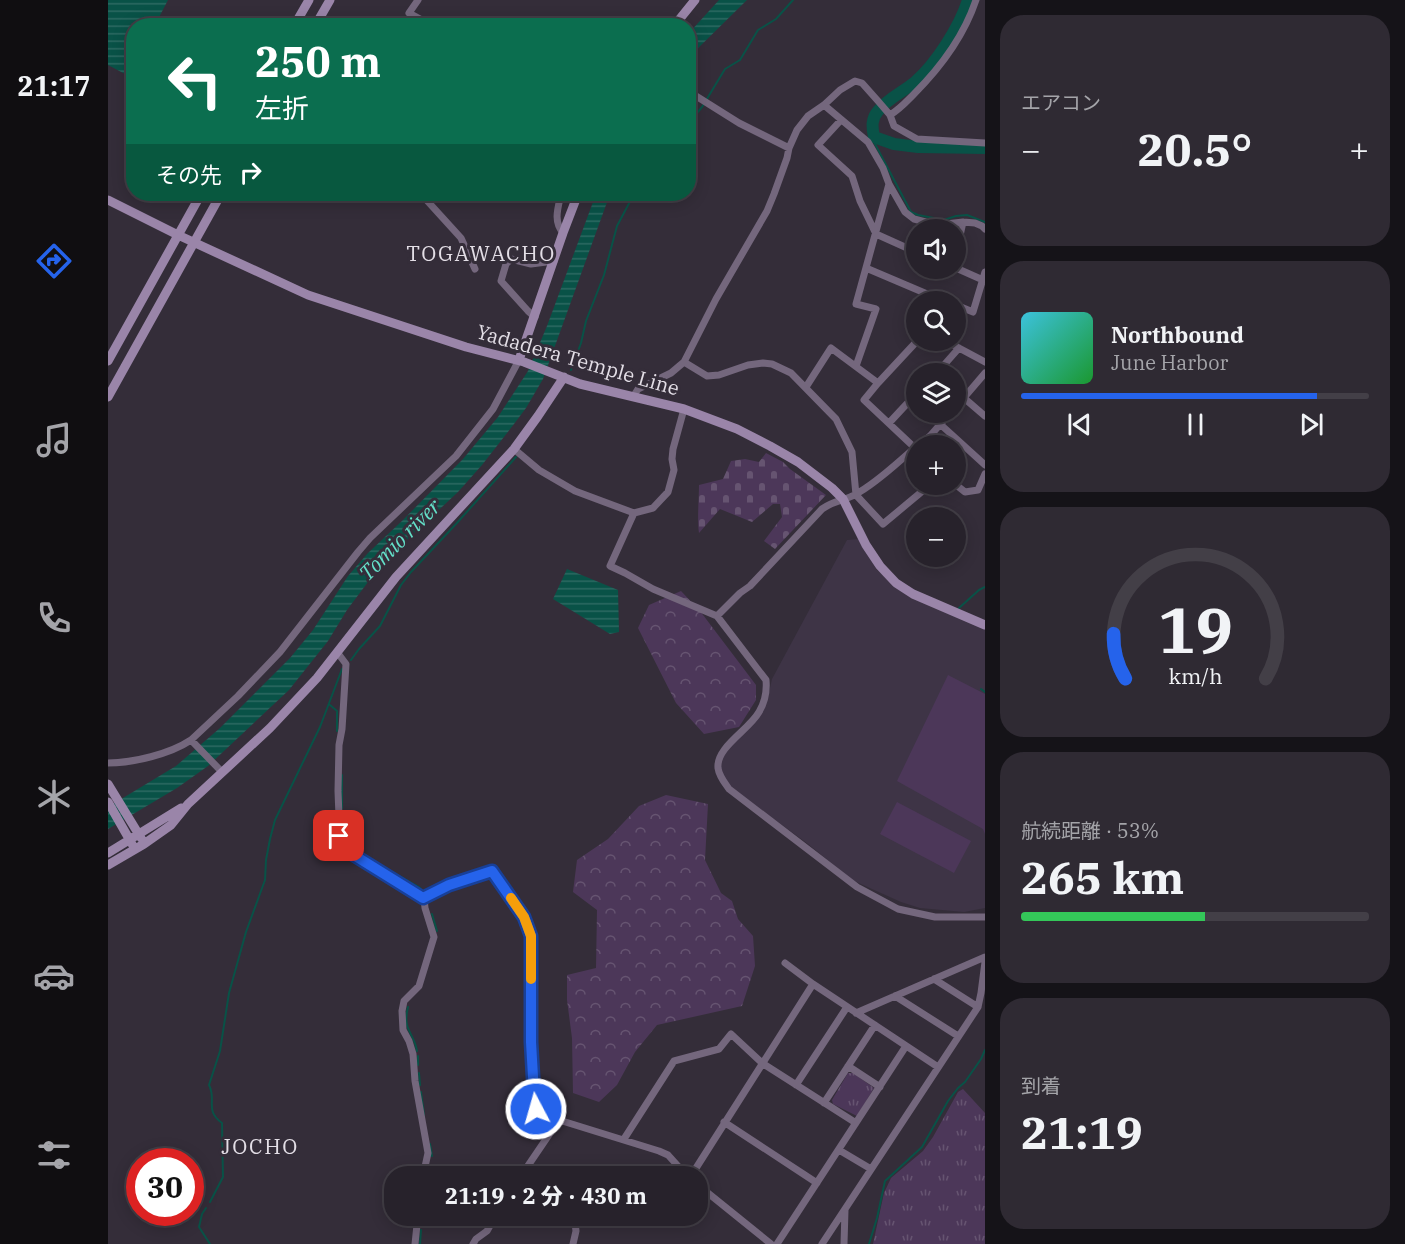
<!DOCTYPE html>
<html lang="ja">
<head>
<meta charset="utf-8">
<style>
	:root { --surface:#27222b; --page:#2f2a33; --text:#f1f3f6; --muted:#a4a4a9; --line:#433f47; --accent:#2563eb }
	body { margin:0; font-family:"IBM Plex Serif","Noto Sans JP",serif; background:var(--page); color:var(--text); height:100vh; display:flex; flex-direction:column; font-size:22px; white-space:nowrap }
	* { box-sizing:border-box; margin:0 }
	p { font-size:20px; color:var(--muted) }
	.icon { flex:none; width:33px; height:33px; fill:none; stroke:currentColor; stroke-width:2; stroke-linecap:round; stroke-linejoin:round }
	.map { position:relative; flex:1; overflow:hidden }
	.drawer { display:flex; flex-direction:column; gap:15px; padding:15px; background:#151318; width:420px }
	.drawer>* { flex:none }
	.guide { position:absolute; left:18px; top:18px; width:570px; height:183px; border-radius:24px; box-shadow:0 3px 15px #0003,0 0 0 2px var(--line); background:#0b6e4f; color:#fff; overflow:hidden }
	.fabs { position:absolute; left:798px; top:219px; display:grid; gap:12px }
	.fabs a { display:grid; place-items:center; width:60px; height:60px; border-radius:50%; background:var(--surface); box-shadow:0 3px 15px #0003,0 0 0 2px var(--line); font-size:30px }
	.speed { position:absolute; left:18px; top:1148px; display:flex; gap:12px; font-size:30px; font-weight:700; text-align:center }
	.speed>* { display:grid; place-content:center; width:78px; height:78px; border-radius:50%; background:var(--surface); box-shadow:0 3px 15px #0003,0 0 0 2px var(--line); line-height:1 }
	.speed .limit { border:9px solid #d22; background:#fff; color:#111 }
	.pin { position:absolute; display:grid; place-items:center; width:51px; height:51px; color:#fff; margin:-26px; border-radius:12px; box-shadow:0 3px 9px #0006 }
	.me { position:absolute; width:66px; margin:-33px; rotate:354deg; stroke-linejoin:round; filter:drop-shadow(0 0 4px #0008) }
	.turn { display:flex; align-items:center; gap:21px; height:126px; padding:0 30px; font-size:27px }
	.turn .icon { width:78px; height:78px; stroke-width:2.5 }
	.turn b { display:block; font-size:42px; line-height:51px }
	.then { display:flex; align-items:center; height:57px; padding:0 30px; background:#0003; gap:12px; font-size:22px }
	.big { font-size:45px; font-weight:800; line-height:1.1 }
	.drawer .widget { flex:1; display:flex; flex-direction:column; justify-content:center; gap:9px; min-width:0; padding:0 21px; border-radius:24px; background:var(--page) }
	.drawer .dial { align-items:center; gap:0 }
	.dial svg { height:156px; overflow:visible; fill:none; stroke:var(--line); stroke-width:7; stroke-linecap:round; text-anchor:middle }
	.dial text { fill:var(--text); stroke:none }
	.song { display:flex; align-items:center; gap:18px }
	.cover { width:72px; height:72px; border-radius:9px; background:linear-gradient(135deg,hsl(190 70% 55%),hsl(130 70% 35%)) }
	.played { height:6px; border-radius:3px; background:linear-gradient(90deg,var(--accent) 85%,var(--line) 85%) }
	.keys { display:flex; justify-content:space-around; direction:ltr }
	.heat { display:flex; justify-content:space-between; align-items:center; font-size:33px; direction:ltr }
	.charge { height:9px; border-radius:4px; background:linear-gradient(90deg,#34c759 53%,var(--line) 0) }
	.trip { position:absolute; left:276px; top:1166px; width:324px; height:60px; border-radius:24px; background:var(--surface); box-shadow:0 3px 15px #0003,0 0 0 2px var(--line); font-weight:800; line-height:60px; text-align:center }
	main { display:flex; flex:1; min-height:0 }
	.tab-bar { display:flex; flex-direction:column; width:108px; justify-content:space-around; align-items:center; background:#100e11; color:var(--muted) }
	.tab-bar .icon { width:42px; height:42px }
	.tab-bar .selected { color:var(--accent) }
	.tab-bar b { font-size:27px; color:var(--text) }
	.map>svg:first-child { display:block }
</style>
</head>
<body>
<main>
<nav class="tab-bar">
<b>21:17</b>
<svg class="icon selected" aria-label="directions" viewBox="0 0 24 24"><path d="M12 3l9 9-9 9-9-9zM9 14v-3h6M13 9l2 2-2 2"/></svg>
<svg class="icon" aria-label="music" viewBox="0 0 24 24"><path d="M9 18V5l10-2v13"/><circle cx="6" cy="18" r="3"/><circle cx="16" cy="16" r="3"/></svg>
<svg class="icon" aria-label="phone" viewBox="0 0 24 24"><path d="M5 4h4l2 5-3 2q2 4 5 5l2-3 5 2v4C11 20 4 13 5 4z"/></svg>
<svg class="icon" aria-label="climate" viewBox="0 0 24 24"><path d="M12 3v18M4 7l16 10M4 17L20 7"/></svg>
<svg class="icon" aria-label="car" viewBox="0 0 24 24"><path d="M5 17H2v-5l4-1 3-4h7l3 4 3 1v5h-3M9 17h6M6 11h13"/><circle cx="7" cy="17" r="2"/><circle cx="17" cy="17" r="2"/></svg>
<svg class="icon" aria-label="filters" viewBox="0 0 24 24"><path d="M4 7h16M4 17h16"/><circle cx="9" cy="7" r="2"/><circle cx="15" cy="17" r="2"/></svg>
</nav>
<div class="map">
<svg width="877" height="1244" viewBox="0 0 877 1244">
	<defs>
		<pattern id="forest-crowns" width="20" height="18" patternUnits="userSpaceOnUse" patternTransform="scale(1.5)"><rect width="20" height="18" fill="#4c3759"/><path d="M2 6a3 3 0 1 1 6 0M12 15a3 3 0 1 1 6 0" fill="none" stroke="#665471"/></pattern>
		<pattern id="cemetery-stones" width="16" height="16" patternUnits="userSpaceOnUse" patternTransform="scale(1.5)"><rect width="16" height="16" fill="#4c3759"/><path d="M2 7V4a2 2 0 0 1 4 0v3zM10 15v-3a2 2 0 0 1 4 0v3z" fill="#665471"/></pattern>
		<pattern id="park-tufts" width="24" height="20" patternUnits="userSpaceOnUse" patternTransform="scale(1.5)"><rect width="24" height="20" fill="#4c3759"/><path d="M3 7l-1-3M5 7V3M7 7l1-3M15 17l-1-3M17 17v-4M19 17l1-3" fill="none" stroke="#665471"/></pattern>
		<pattern id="water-rules" width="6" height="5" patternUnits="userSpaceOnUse" patternTransform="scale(1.5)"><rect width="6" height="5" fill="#095247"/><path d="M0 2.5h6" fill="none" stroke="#2d6a62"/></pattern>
	</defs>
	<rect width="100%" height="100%" fill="#342d39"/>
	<path fill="#3e3446" d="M751,539L769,570L794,590L877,627V908L856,912L812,908L793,902L744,880L700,844L629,792L618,783L614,775L612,761L616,753L659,701L664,679L739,540Z"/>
	<path fill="url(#forest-crowns)" d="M573,591L592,611L648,685V700L631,727L596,734L568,703L530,628L541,605Z
		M558,795L600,804L597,860L613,893L624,901L630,919L645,936L647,966L634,1006L549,1025L527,1052L509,1085L491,1102L465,1093L464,1038L459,1000V975L488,968L489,910L465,892L469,860L500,839L531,806Z"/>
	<path fill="url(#cemetery-stones)" d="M658,453L675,462L682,469L718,495L667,549L656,541L674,517L672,504H665L644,522L612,509L591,533C589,519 591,499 591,485L615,479L623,461L637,459L651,462Z"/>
	<path fill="url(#park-tufts)" d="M740,1073H745L766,1088L749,1116L725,1104L724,1100Z
		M855,1089L877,1113V1244H765L776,1193L783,1178L815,1151L825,1137L850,1092Z"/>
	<path fill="#4c3759" d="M840,675L877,694V834L875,829L789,781Z
		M789,802L863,841L846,873L772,834Z"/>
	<path fill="url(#water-rules)" d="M0,0H60L47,25L26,26L25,67L17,74L0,65Z
		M611,0H639L581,57V33Z
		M488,194H502L435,379L418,408L406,424L374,465L350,492L288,550L260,582L239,610L220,641L181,690L100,766L69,788L0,829V807L68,766L112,728L182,658L205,630L240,576L260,553L295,520L355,459L390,417L420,371L439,326Z
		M459,569L510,590L511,632L502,634L445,599Z"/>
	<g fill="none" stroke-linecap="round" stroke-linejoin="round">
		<path stroke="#095247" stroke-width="2" d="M580,124L594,107L617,69L632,60L650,30L668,19L685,0
			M766,137V142L803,212L810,215L836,220L848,216L859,215L877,222
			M463,370L473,343L478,321L496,275L509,226L526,194
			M851,608L871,590L877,587
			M243,660L251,649L272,626L293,585L303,572L348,524L408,457
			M873,689L877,692
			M222,705L229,711V731
			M234,775V808
			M235,822L236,842L240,847L311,887L318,895
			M324,914L329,931
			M300,1007C294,1031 306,1032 309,1051
			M310,1056V1065
			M311,1073L312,1085
			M313,1092L316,1115
			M322,1144L324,1156
			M320,1176L322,1167
			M102,1202L115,1177L114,1123C96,1110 109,1100 101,1085L112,1051L121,993L138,932L157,880L158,860L162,839L167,820L212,727L234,669
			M98,1208L94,1214L91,1227L102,1244
			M314,1215V1223
			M312,1244L313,1230
			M761,1244L769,1218L777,1181L814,1147L840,1101L850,1088L857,1082L873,1059L877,1050"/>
		<path stroke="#095247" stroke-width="12" d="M860,0C852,26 828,64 807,82C795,92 780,98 770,111C763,119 764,127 766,137L786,144L810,147L877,148"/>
		<path stroke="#74677d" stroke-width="7" d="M310,0L301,13L325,26
			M580,91L631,123L681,148
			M716,105L760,142L775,168L781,184L797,212L806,219L829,225L855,222L867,223L874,226L877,229
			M782,115C792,109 798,102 806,94C833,67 856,36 868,0
			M733,120L710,145L744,176L752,201L768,234L808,252
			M313,194L353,238L367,269
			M453,194C450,208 445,221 455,233
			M848,254L855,222
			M758,268L838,302
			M848,268L875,280
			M848,305L865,312L877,272
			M427,317L420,311L393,281L398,264L403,259L423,264L446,261
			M836,340L877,362
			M576,362L599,376L611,375L640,365L655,363L664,364L683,373L728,419L744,452L748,495L775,524L823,484
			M748,366L768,309L748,304L781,184
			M828,374L851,348
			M698,387L723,348L770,383
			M525,397L530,389L563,373L576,362L608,299L659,211L666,194L679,158L681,148L689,130L700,116L716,105L732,90L747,81L754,83L770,101L782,115L786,126L809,139L877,143
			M856,398L877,416
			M848,407L877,373
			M781,423L808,394
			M832,424L877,465
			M810,446L822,436L843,412
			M406,449L431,470L467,491L526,513L502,566L517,573L545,589L609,616L658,680C659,691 657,702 651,712C641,730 608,747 610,768C611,776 616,782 621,789L749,887L790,909L827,917H877
			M808,449L756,400L770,383L810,340
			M847,484L857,492L870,490L877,474
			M526,513L545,508L560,492L566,470L564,459L565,449L576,409
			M609,616L632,593L642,586L714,509C727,500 736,501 748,494C769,483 790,462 808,447
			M229,652L238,664L234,729L231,745L230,791L232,842L236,849L245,855L316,898
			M83,740L114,772
			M0,763C25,763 62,754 83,740L130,696L172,652L250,552L262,538L348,456L385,409L411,360
			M316,898L341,885L384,871L416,917L423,936V1042L426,1094L428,1109L451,1120L551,1151L560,1155L579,1176
			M677,963L705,984L830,1067
			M826,979L870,1007
			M787,996L850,1036
			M748,1013L877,957
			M740,1066L772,1087
			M688,1085L739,1007
			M716,1103L767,1025
			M616,1122L709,1183
			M516,1139L566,1061L611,1049L623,1034L654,1063L748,1123
			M731,1150L763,1169
			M315,1176L320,1153L307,1081L305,1054L301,1041L295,1030L294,1011L296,1001L311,986L326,937L317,908L316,898
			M413,1176L451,1120
			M583,1176L705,984
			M590,1185L663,1244
			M452,1215L467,1223L468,1231L465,1244
			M382,1224L400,1218L403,1215
			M307,1244L310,1215
			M365,1244L368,1239L379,1231L388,1215
			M669,1244L798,1046
			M714,1244L870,1007L873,993L877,962
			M736,1244L737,1210"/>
		<path stroke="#9a85a9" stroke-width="9" d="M186,26L201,0
			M207,26L222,0
			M566,26L587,0
			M0,200L70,235L200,295L358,347L416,362L472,384L576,409L629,429L662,446L690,462L724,488L735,499L758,545L772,566L788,583L805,594L877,625
			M411,360L455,233L470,194
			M0,361L93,194
			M0,397L113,194
			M0,784L33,838
			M0,802L24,844
			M0,853L73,808
			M0,865L36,844L63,825L80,804L162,728L209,678L288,577L406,449L430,416L456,377"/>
	</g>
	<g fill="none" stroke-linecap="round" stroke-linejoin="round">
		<g stroke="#184099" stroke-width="15">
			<path id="route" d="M231,836L232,843L236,849L315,898L341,885L384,871L416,917L423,936V1042L426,1094L428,1109"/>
		</g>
		<use href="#route" stroke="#2563eb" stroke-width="10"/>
		<path stroke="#f59e0b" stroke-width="10" d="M403,898L416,917L423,936V979"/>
	</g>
	<g text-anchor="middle" stroke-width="6" stroke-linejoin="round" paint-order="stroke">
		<g font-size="20" fill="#e3dee6" stroke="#342d39">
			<text transform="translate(470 360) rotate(16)" y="7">Yadadera Temple Line</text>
		</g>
		<g font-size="21" letter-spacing="1.5" fill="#e3dee6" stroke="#342d39">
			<text x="373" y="261">TOGAWACHO</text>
			<text x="152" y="1154">JOCHO</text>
		</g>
		<g font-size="21" font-style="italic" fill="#64e0c9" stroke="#342d39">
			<text transform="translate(292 540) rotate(-45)" y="7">Tomio river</text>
		</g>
	</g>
</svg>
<div class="fabs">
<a><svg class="icon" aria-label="sound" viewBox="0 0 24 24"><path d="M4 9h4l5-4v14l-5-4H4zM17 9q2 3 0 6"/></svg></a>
<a><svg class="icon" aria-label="search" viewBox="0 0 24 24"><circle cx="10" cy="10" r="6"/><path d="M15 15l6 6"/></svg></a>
<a><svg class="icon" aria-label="layers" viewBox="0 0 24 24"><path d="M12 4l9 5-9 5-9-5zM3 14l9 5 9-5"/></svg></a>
<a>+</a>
<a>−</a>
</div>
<div class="speed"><div class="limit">30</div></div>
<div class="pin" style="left:231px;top:836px;background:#d93025"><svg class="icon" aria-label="arrive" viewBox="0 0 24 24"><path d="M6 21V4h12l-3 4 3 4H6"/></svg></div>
<svg class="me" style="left:428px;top:1109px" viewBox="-20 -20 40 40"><circle r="17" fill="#2563eb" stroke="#fff" stroke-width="3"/><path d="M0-11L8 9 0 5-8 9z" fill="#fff"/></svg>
<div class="trip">21:19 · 2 分 · 430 m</div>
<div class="guide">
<div class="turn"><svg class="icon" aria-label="left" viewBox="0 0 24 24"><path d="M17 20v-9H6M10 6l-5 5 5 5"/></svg><div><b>250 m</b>左折</div></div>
<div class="then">その先<svg class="icon" aria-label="right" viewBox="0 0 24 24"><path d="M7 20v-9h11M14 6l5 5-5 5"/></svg></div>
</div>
</div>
<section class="drawer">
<div class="widget"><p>エアコン</p>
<div class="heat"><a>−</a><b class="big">20.5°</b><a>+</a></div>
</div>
<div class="widget">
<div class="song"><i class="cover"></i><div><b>Northbound</b><p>June Harbor</p></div></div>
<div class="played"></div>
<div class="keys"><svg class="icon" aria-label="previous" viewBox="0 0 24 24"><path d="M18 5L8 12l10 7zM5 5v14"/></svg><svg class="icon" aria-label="pause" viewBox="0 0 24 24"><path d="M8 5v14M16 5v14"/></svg><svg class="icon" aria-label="next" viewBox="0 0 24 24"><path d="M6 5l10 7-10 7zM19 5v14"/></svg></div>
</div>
<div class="widget dial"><svg viewBox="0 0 100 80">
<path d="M14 69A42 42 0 1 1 86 69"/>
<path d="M14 69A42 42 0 0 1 8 46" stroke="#2563eb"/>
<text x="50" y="56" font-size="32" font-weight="700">19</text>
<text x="50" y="72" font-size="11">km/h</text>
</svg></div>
<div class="widget"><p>航続距離 · 53%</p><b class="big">265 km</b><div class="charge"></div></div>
<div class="widget"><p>到着</p><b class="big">21:19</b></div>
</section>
</main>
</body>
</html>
